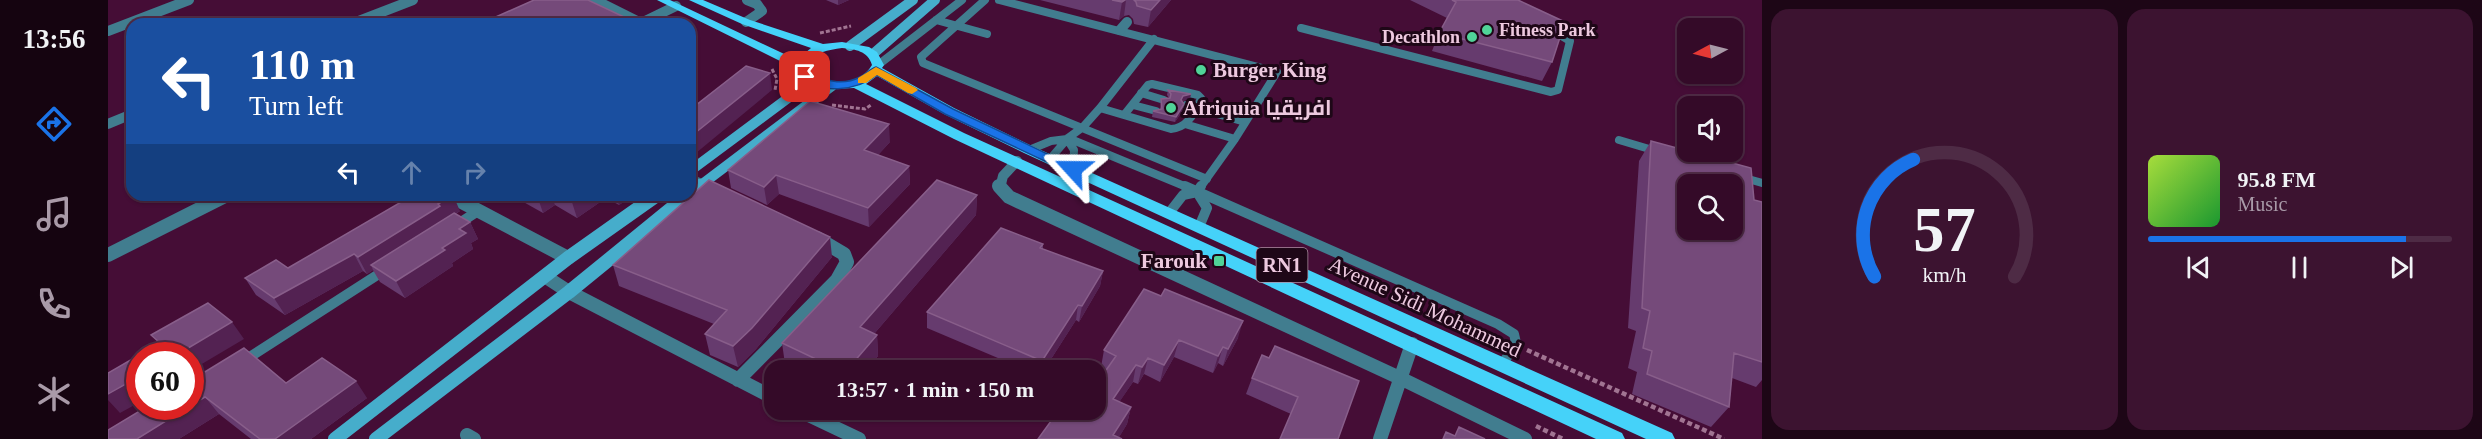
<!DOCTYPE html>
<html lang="en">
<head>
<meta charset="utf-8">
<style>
	:root { --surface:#340a28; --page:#3c1330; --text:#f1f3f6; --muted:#a99aa8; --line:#4e2b45; --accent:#1a73e8 }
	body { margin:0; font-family:"Times New Roman",Cairo,serif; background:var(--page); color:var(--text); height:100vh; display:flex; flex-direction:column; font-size:22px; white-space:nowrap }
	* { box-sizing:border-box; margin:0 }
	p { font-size:20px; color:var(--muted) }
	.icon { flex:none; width:33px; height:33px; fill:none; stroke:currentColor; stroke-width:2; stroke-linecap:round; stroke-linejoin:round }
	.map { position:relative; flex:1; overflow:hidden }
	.sheet { display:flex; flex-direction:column; gap:9px; padding:9px; background:#1d0616; width:720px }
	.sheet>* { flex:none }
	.top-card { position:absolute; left:18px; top:18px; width:570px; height:183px; border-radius:18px; box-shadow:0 2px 4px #0004,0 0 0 2px var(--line); background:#1a4fa0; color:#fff; overflow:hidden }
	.needle { width:39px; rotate:263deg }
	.buttons { position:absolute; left:1569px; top:18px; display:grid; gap:12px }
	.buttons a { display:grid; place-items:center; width:66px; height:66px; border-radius:12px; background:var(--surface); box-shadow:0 2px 4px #0004,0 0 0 2px var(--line); font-size:30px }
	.speed { position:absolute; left:18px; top:342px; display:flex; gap:12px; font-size:30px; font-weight:700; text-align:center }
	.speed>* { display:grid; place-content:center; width:78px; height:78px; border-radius:50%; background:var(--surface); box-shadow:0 2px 4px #0004,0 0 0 2px var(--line); line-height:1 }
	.speed .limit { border:9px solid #d22; background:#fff; color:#111 }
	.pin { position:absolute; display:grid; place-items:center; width:51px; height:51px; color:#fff; margin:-26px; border-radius:12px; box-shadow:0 3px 9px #0006 }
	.me { position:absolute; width:66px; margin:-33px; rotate:294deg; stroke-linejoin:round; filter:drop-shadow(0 0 4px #0008) }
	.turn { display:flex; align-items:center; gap:21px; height:126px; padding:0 24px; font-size:27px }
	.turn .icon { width:78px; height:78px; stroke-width:2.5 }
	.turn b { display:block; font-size:42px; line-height:51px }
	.lanes { display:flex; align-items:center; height:57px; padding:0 24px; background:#0003; justify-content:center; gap:30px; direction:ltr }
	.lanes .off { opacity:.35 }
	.sheet .widget { flex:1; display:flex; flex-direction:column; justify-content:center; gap:9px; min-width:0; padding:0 21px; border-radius:18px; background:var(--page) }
	.sheet .dial { align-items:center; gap:0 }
	.dial svg { height:156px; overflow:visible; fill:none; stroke:var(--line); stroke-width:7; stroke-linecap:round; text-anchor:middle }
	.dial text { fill:var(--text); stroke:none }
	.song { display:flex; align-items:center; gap:18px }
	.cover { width:72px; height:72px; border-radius:9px; background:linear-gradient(135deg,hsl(80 70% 55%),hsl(130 70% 35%)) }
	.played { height:6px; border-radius:3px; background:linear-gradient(90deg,var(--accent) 85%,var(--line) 85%) }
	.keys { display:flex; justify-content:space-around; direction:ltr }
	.sheet .tiles { flex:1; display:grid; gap:9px; grid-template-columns:repeat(2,1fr) }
	.trip { position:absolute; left:656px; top:360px; width:342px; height:60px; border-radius:18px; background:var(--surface); box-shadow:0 2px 4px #0004,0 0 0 2px var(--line); font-weight:700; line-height:60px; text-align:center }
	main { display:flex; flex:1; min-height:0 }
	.dock { display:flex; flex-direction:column; width:108px; justify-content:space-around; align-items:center; background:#150410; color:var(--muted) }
	.dock .icon { width:42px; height:42px }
	.dock .active { color:var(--accent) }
	.dock b { font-size:27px; color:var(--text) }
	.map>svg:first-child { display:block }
</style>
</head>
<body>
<main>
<nav class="dock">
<b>13:56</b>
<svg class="icon active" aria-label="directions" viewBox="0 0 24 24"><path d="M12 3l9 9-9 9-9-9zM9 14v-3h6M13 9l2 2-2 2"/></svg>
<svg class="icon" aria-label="music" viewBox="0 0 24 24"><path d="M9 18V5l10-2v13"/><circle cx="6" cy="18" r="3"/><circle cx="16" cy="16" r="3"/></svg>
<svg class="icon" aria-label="phone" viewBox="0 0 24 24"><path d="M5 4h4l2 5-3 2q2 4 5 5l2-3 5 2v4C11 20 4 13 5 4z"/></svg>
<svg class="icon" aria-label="climate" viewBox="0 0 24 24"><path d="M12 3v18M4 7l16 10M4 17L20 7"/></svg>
</nav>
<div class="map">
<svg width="1654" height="439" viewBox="0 0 1654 439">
	<rect width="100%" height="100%" fill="#450d36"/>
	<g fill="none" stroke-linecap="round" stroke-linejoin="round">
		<path stroke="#a17492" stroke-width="3" stroke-dasharray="4 2" stroke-linecap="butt" d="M712,33L743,26
			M664,69L669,79L667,90
			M724,105L757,109L763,105"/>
		<path stroke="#a17492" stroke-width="4.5" stroke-dasharray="5 3" stroke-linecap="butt" d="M1419,350L1616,439
			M1428,426L1455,439"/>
		<path stroke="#417d8f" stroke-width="8" d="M877,0L813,57L815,63L1099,179
			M891,0L1169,72L1127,139L1092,188
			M828,20L879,34
			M1193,28L1443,92L1450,90L1462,41L1444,30
			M770,65L854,0
			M1033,93L1056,100
			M1025,105L1048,111
			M1078,105L1137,122
			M992,108L1063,129C1079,128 1088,112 1093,98L1090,95L1044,84L1040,85L1016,115
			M1077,124L1127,139
			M960,138L1081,188
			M1511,140L1548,151
			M921,150L943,141L959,139L966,150L965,169
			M942,159L960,138L975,127L992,108L1046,39
			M1633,177L1654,183"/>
		<path stroke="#417d8f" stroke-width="10" d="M1077,186L1390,324L1406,334L1408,343L1394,365
			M1089,192L1099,208L1091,227
			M1061,213L1075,195L1089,192L1093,186
			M347,226L370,211
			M134,362L277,270"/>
		<path stroke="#417d8f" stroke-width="10" d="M487,0L533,23
			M638,22L654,11L649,4L639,0
			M243,24L305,0
			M531,24L568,6
			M1012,30L1019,22
			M0,31L81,0
			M0,124L24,114
			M582,179L601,187
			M892,188L895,176L909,161"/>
		<path stroke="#417d8f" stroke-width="14" d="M891,186L901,197L1294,379L1417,439
			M348,195L352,201L460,258
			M0,255L119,195
			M438,277L461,292L666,398
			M630,380L729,280L739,262L736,254L709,238
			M690,410L751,439
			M359,435L366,439
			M1272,439L1304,344"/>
		<path stroke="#46adcb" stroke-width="10" d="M742,46L805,0
			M765,54L827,0
			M582,171L703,81
			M589,188L724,86"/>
		<path stroke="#46adcb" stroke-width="14" d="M582,193L591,186
			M227,439L460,258L549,195
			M268,439L461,292L580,195"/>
		<path fill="#45d2f9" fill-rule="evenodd" d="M549,0H562L689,60L703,48L634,24L581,0H595L642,20L715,44L734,42L761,47L769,52L776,65L774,68L846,108L926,147L1564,433L1567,439H1538L916,153L836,114L769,76L758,84L856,133L1514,433L1517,439H1488L846,139L746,88L722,89L697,82L689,76L686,68ZM734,48C747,49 760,51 764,65C751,87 718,86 699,72L698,64C707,52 720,50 734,48Z"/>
	</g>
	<path fill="#663b6e" d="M718,0H741L730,5Z
		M932,0H1063L1040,27L1026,24L1025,19L1021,15L1016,16L1011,20Z
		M1302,0H1410L1444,62L1434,81L1324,51L1331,33L1339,18Z
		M1060,90L1082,99L1074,101L1076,104L1075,110L1067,122L1044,117L1045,111L1052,109L1053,99L1061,98L1059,95Z
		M1543,141L1646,200L1654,202V380L1648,387L1624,378L1621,407L1603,427L1524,394L1529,372L1520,368L1528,331L1520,328L1531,161Z
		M782,142L770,155L801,166L802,184L761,227L671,194L659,205L623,188L620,170Z
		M403,195H526L511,205L498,198L469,218L447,205L435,213Z
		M869,195L868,215L766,334L769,335L770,356L758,370H690L677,364L674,343Z
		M292,199L352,211L348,214L362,222L370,239L363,243L365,249L344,263L345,266L297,298L272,282L265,270L259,274L255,271L177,315L148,295L137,278L180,268L293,202Z
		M935,244V249L995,271L992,286L971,322L968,320L936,370H918L819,328V312Z
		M724,257L648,349L630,367L602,355L597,334L606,324L511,286L505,265Z
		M1036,289L1130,338L1115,366L1110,363L1105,373L1066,357L1052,382L1036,374L1030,384L1025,382L1011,402L1023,407L1019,424L1011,437L930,439L987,410L998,370L993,367L996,350Z
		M1154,355L1230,439L1183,414L1138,394L1144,378Z
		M82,381L178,383L259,398L203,439H143L111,414L71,439H0Z"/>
	<path fill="#532252" d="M730,0H741L730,5Z
		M1017,0H1018L1016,16L1011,20L1014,2Z
		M1052,0H1063L1040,27L1043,10Z
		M514,16L516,24H497Z
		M662,73L664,90L582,158V137Z
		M1083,94L1082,99L1073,101L1075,96Z
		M1076,104L1075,110L1067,122L1068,117Z
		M781,124L782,142L757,169L756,150Z
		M801,166L802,184L761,227L760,208Z
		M668,175L671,194L659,205L656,187Z
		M345,195L352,211L263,265L265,270L259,274L250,257Z
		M429,195H443L447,205L435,213Z
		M470,195H497L498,198L469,218L463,199Z
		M508,195H526L511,205Z
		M869,195L868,215L754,348L752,327Z
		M362,222L370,239L363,243L365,249L344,263L345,266L297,298L288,281L334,248L351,229Z
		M722,237L724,257L648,349L630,367L625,346Z
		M246,254L255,271L177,315L166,298Z
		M995,271L992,286L971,322L974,306Z
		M970,305L968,320L936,370H933L934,361Z
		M1135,321L1130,338L1115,366L1120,349Z
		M124,322L136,339L82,371V356H67Z
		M769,335L770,356L758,370H739Z
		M1071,340L1066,357L1052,382L1056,365Z
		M1115,347L1110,363L1105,373L1110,356Z
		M1040,358L1036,374L1030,384L1034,367Z
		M1028,365L1025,382L1002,416L1005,399Z
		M32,376V402L12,413L0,400V394Z
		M248,381L259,398L203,439H167Z
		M97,397L111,414L71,439H29Z
		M1023,407L1019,424L1010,439L1005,435Z"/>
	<path fill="#754a7a" stroke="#885e8a" stroke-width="1.5" fill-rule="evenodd" d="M426,0H480L514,16L497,24H372Z
		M1004,0H1017L1014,2Z
		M1026,0H1052L1043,10L1029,6L1028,2Z
		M1344,0H1410L1457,22L1444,62L1331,33L1348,2Z
		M638,66L662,73L582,137V102L588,105Z
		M1060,90L1083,94L1075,96L1073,100L1076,104L1068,117L1045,111L1054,109L1053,99L1062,98L1063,94Z
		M702,101L781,124L756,150L801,166L760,208L668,175L656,187L620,170Z
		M1543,141L1643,168L1646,200L1654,202V362L1626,353L1621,407L1539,374L1544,351L1535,348L1542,311L1534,308ZM1580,184H1624V230H1580Z
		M601,180L722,237L644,328L625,346L597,334L619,310L505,265Z
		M829,180L869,195L752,327L769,335L739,370H731L674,343Z
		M299,195H345L330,204L332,206L250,257L246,254L166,298L137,278L168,260L180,268L295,201L292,199Z
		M456,195H470L463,199Z
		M346,213L362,222L351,229L358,233L334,248L337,250L288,281L263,265Z
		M893,228L935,244L932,248L995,271L974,306L970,305L934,361L819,312Z
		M1036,289L1053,296L1057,289L1135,321L1120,349L1115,347L1110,356L1071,340L1056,365L1040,358L1034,367L1028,365L1005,399L1023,407L1005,435L1014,439H930L951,410H987V386L1008,356L996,350Z
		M100,303L124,322L67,356H32V376L0,394V373L52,343L43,335Z
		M1167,346L1251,381L1230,439H1172L1190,397L1144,378L1154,355L1161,358Z
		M136,348L178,383L214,358L248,381L167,439H152L97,397L82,406V381Z
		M40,406H82L29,439H0V430Z
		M1351,427L1377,439H1335L1338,432L1347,436Z"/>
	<path fill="#1a73e8" stroke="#114b97" stroke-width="1.5" d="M768,67L845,109L971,169L969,172H960L837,114L769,75C749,91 711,95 691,77L697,74C716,79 733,87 752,77C758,74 762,69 768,67Z"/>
	<path fill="#f59e0b" d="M768,67L808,88L810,90L804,94L800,93L769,75L758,83H750V78Z"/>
	<g fill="#50d398" stroke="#1e0717" stroke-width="2">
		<circle cx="1379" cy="30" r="6"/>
		<circle cx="1364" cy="37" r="6"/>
		<circle cx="1093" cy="70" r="6"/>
		<circle cx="1063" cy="108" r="6"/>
		<rect x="1105" y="255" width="12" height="12" rx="3"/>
	</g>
	<g text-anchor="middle" stroke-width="6" stroke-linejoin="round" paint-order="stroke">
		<g font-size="18" font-weight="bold" fill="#edc9df" stroke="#1e0717" text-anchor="start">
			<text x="1391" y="36">Fitness Park</text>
			<text x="1352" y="43" text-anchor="end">Decathlon</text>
		</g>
		<rect fill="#1e0717" stroke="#af8fa3" stroke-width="1.5" x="1148.5" y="248" width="51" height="34" rx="4.5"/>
		<g font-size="20" font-weight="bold" fill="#edc9df">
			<text x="1174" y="272">RN1</text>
		</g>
		<g font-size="21" font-weight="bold" fill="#edc9df" stroke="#1e0717" text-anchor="start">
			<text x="1105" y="77">Burger King</text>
			<text x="1075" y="115">Afriquia افريقيا</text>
			<text x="1099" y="268" text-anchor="end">Farouk</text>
		</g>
		<g font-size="21" fill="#edc9df" stroke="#1e0717">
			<text transform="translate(1317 307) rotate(25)" y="7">Avenue Sidi Mohammed</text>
		</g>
	</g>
</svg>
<div class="buttons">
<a><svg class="needle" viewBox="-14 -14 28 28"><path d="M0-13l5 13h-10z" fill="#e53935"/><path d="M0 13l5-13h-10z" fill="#a99aa8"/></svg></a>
<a><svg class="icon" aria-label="sound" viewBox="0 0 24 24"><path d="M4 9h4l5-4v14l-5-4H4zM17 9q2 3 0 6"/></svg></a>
<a><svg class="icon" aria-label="search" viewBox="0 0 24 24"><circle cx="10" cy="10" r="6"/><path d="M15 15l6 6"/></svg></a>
</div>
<div class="speed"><div class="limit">60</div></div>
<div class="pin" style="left:697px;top:77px;background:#d93025"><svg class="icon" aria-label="arrive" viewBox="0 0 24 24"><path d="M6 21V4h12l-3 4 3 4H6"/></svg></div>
<svg class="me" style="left:965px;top:169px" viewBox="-20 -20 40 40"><path d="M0-17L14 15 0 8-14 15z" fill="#1a73e8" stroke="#fff" stroke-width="4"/></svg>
<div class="trip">13:57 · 1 min · 150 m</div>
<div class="top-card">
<div class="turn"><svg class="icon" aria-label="left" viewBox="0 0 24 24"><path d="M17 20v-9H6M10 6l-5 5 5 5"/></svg><div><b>110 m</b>Turn left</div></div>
<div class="lanes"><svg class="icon" aria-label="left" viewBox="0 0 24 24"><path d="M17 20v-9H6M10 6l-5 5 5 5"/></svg><svg class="icon off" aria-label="ahead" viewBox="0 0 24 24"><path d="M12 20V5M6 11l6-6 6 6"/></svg><svg class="icon off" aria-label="right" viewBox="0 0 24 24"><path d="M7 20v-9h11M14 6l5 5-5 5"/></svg></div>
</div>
</div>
<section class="sheet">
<div class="tiles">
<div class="widget dial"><svg viewBox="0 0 100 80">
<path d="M14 69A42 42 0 1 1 86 69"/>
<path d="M14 69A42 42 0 0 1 34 9" stroke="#1a73e8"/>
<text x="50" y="56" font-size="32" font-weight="700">57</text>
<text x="50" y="72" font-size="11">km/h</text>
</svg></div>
<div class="widget">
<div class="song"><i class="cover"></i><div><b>95.8 FM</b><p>Music</p></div></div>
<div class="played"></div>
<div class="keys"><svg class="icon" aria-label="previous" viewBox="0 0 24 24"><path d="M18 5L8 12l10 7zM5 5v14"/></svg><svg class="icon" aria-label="pause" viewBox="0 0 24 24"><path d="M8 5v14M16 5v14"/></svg><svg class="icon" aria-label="next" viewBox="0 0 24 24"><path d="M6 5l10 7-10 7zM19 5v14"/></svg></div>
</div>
</div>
</section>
</main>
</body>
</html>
